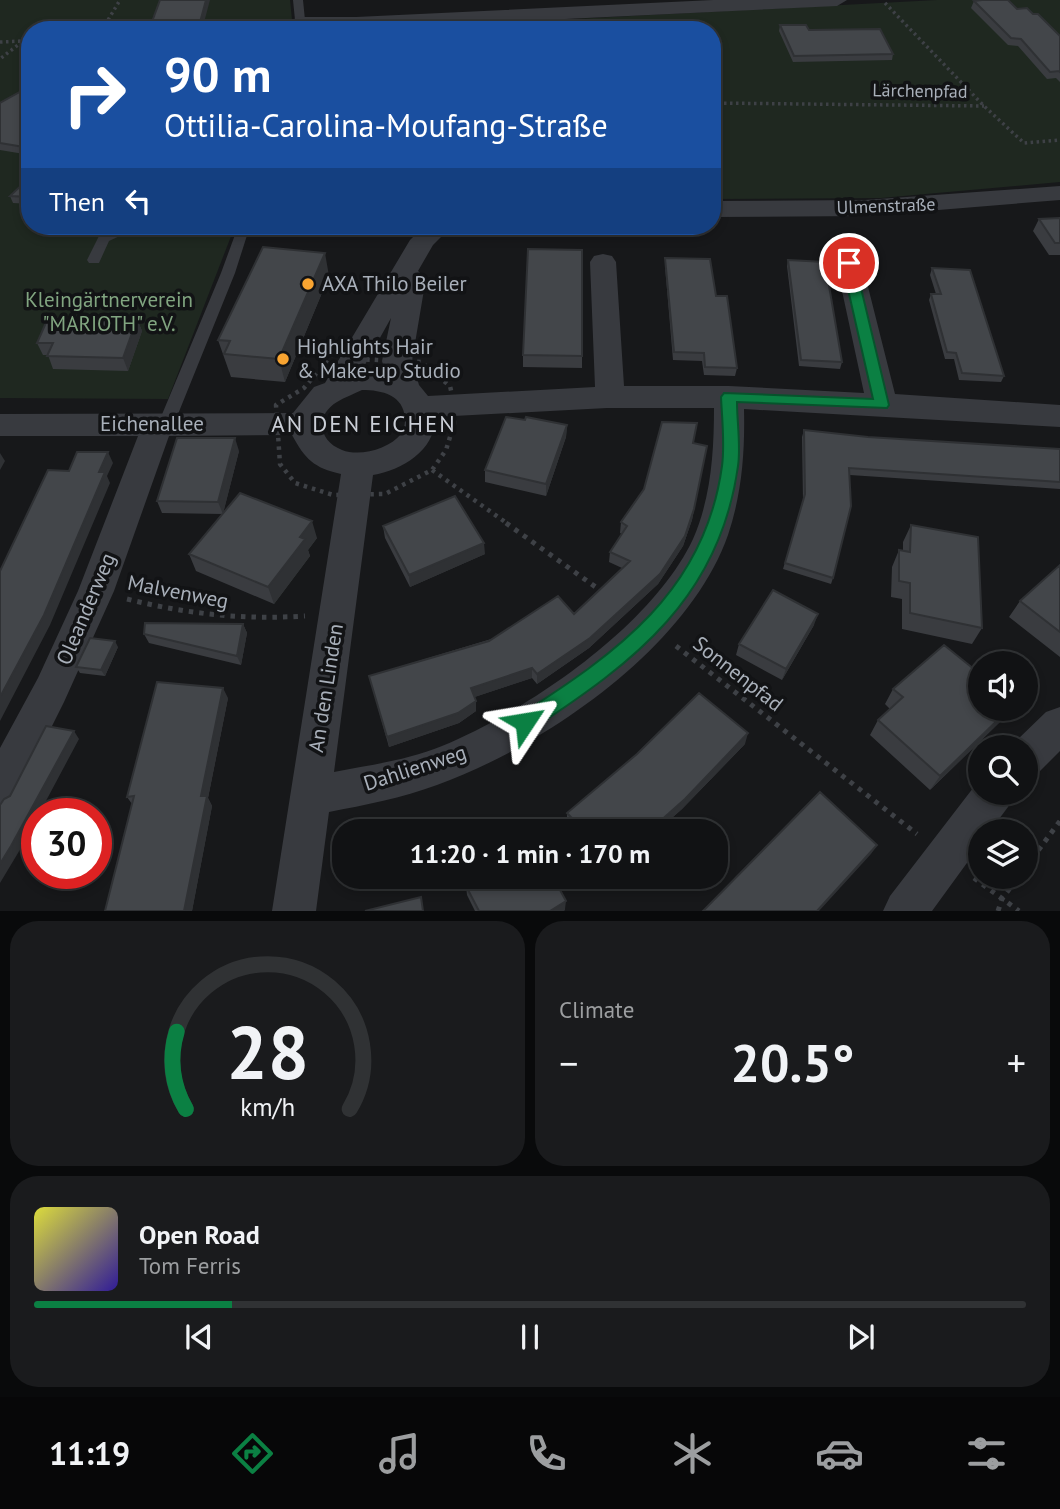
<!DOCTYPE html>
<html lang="en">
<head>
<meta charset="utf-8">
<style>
	:root { --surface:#111214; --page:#1a1b1d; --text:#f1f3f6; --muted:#9c9ea0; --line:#303234; --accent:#0b8043 }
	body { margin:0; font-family:"PT Sans",sans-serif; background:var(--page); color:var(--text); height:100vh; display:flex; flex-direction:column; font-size:26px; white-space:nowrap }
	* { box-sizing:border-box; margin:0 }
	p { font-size:23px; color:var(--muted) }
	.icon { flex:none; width:38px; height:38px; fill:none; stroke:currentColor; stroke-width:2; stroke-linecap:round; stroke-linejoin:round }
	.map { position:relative; height:911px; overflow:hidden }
	.drawer { display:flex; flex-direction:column; gap:10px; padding:10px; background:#090a0b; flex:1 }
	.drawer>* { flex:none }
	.guide { position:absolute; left:21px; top:21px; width:700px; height:214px; border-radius:28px; box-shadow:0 4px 10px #0003,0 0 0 2px var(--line); background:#1a4fa0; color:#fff; overflow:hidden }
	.buttons { position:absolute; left:968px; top:651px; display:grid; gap:14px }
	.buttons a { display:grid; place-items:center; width:70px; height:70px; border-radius:50%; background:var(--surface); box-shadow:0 4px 10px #0003,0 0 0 2px var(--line); font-size:35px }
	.speed { position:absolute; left:21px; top:798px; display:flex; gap:14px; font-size:35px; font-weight:700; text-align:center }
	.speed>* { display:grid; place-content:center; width:91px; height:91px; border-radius:50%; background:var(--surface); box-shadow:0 4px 10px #0003,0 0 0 2px var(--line); line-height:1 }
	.speed .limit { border:10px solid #d22; background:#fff; color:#111 }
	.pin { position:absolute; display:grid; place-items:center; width:60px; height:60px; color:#fff; margin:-30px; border:4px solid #fff; border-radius:50%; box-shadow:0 2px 7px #0007 }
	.me { position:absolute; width:77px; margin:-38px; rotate:57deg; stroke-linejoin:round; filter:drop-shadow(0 0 5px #0008) }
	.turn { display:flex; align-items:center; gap:24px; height:147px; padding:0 28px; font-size:32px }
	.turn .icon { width:91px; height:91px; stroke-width:2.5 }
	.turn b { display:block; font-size:49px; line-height:60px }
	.then { display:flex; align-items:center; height:66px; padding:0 28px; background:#0003; gap:14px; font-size:26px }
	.big { font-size:52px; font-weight:700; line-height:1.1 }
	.drawer .tile { flex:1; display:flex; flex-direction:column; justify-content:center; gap:10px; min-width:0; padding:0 24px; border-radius:28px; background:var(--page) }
	.drawer .dial { align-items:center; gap:0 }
	.dial svg { height:182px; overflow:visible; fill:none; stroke:var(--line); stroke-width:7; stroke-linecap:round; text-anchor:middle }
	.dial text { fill:var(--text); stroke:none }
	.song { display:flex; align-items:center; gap:21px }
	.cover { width:84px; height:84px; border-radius:10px; background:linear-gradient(135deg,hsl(60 70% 55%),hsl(250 70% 35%)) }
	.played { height:7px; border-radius:4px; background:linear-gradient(90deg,var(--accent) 20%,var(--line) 20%) }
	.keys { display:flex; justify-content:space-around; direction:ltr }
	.heat { display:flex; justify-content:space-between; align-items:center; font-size:38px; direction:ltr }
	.drawer .tiles { flex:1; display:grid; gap:10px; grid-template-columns:1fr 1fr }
	.tile:last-child { grid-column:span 2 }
	.trip { position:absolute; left:332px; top:819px; width:396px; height:70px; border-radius:28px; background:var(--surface); box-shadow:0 4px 10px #0003,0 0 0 2px var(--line); font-weight:700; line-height:70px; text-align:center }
	.tab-bar { display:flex; height:112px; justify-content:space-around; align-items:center; background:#070708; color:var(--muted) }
	.tab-bar .icon { width:49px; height:49px }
	.tab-bar .current { color:var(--accent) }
	.tab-bar b { font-size:32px; color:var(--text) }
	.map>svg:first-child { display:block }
</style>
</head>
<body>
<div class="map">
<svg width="1060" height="911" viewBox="0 0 1060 911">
	<rect width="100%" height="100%" fill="#17181a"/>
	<path fill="#1f2820" d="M0,0H290L293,30H30V226H235L168,399L0,398Z
		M937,0H1060V182L881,198L712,199V30H368Z"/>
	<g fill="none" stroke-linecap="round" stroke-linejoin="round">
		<path stroke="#3e4146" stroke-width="3.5" stroke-dasharray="2.5 3.5" stroke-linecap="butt" d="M885,3L984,106L1024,143L1060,140
			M102,30L120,0
			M0,42L23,41L0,59
			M712,103L984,106"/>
		<path stroke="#3e4146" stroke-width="4.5" stroke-dasharray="3.5 5" stroke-linecap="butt" d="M333,353L356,359L421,362L450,386L454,403V424L446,450L432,470L385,494L333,495L295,483L280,464L276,405L304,388Z
			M432,470L508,524"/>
		<path stroke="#3e4146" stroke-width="5" stroke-dasharray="4.5 6" stroke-linecap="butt" d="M506,523L604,593
			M127,599C187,614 243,620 305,616
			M676,646L917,834
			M1026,867L1060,821
			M974,878L1019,911
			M998,911L1002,899L1018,877"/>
		<path fill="#383a3f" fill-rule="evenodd" d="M293,0H303L306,30H296Z
			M121,226H250L235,273L174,424L166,430L158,424L221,273L236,232L126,233L109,241L99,263H89L87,260L99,236Z"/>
		<path fill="#383a3f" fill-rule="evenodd" d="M713,0H847L837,6L356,29H301L294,27L291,23L294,19L301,17H356Z
			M1060,186V200L865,216L712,217V201L865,200Z
			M424,226H452L433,245L418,271L426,278L412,361L419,385L428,396L595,387L590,262L594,256L603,254L612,256L616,262L624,386H729L864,393L836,263L840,257L849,255L858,257L862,263L895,394L1060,405V427L744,409C745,453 742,493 728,535C689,647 545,746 437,785C402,798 365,805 329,812L316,911H272L341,474C314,468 305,459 292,435L169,436L114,591L64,702L14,802L0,807V748L38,678L78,591L138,436H0V414L293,413L314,387L325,383L410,240ZM391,318L382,361L385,372L362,370ZM362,390C382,390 404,395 405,419C405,424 404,430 401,434C389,449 360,457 342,450C318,441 315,415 337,402C345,397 354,394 362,390ZM607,408H714C714,452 711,498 693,539C653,625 529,710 442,746C408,760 370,765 334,772L373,475C402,470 436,450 435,417Z
			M1060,707V751L1040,771L1026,776V747H1011L1012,745L1046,712Z
			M980,779V793H1014L1008,807L990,831H980V845L932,911H883L890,896Z"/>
	</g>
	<path fill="#3a3c40" d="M974,1L1017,9L1033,14L1060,36V82L1056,78L1047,79L1018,46L1008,45L971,8Z
		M780,25L809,30L893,54L892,60L793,62L779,31Z
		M30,77V155L0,150V103L23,90Z
		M30,177V204L13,203L10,196Z
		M1060,218V255H1049L1033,231L1039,219Z
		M665,258L716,296L737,368L735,376L704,375L702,361L673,360L665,266Z
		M788,260L842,362L840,369L799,366L787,266Z
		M932,268L1004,376L1001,382L959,380L954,359H945L929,300L931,294H936L930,275Z
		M329,276L285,382L231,377L218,340Z
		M137,319L142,331L128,371L53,369L48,355H43L37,343Z
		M523,355L582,356V368L523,367Z
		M525,420L567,425L566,437L546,496L485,482V470Z
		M804,430L868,437L1060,449V489L850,475L833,578L831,584L783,569L803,501L802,437Z
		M693,443L707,446L692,520L683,546L658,584L589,648L537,684L532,678L474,697L476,711L459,723L389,747L369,676L574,614L622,568L609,562L610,552L622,534L620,533L621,522Z
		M239,451L223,513L317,538L308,550L310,556L274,604L196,571L189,554L222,514L162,513L157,501Z
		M911,525L982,628L972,644L902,629V599L891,597L892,567L899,550L903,551V542Z
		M383,526L485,554L410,587L385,538Z
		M1060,565V657L1009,617L1020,601Z
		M243,624L247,633L241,665L149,643L144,634Z
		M814,625L782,680L736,655L739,644Z
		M118,647L105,676L80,673L76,667Z
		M893,689L980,709H1010L1004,718L930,790L870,735L878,720L890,709L885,704Z
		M228,698L208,798L212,806L192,911H105L132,804L127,797Z
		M745,744L682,809L657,831H575L567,822V813Z
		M466,886L565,909L564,911H475L467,895Z"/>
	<path fill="#2f3134" d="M206,0H210L202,30H198Z
		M325,253L329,276L285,382L279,359Z
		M137,319L142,331L128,371L123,358Z
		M567,425L566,437L546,496V484Z
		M235,438L239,451L223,514L218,502Z
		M108,452L113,463L107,476L110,483L50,625L0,721V697Z
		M0,453L5,461L0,470Z
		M694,509L692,520L683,546L658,584L589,648L537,684V674Z
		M312,521L317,538L308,550L310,556L274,604L268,587L300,537Z
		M484,543L485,554L410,587L409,575Z
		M818,614L814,625L782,680L786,669Z
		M243,624L247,633L241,665L237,656Z
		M115,641L118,647L105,676L101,670Z
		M532,668V678L472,698L471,688Z
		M223,688L228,698L208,798L212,806L192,911H184L201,796Z
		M476,701V711L459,723L389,747L387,737Z
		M1009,709H1010L1004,718L930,790L940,776Z
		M74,731L79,739L39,814H37V819L18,853L0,883V864Z
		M748,733L745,744L682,809L657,831H649Z
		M877,845L871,854L819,911H817Z
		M566,901L565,909L564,911H550Z"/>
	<path fill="#43464a" stroke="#2f3134" stroke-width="2" d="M160,0H206L198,30H149Z
		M982,0H1008L1017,9L1027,8L1033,14H1038L1060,36V72L1059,71L1050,72L1021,39L1011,38L974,1Z
		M780,25H806L809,30L880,29L893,54L794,56Z
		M30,77V148L0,143V103L23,90Z
		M30,177V197L10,196Z
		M1060,218V243H1055L1039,219Z
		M263,247L325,253L279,359L224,354L230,341L218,340Z
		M528,249L582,250V356L523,355Z
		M665,258L710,259L716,296H727L737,368L705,367L704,353L674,352Z
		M788,260L825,262L842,362L801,360Z
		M932,268L970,270L1004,376L962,373L956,353L947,352L931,294H941Z
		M48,318L137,319L123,358L47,356L53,343H37Z
		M506,417L525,420L526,417L567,425L546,484L485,470Z
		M662,422L697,423L693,443L707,446L694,509L685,536L660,574L590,638L537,674L532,668L471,688L476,701L458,713L387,737L369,676L489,641L558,596L574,614L630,561L610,552L627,526L621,522L644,489Z
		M804,430L868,437L1060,449V482L849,468L851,506L833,578L785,563L805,494Z
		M177,438H235L218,502L157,501Z
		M77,452H108L99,472H105L44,615L0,697V571L48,470L69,471Z
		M240,493L312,521L300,537L305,539L268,587L189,554Z
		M455,496L484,543L409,575L383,526Z
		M911,525L978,537L982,628L910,613V583L899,581V550L910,552Z
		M1060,565V632L1020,601Z
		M773,590L818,614L786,669L739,644Z
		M145,623L243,624L237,656L144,634Z
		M90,638L115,641L101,670L76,667Z
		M944,645L980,674V709H1009L940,776L878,720L903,697L893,689Z
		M157,682L223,688L201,796H207L184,911H105L134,796L127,797Z
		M699,693L748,733L685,799L649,831H584L567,813L637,754Z
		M46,726L74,731L11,846L0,864V805L4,799L10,796Z
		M820,792L877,845L817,911H703Z
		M466,877H553L566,901L550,911H479L466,886Z
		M421,897L423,911H365Z"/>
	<path fill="#0b8043" stroke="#07532c" stroke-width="2" d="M849,259L855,263L889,405L887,408L737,402C737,423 741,446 738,466C720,597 635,662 532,729L525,731L518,729L515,722L518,716C617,653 705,591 722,466C725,444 722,419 721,397L724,393L873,399L842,263Z"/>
	<g fill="#f8a431" stroke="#121315" stroke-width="2.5">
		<circle cx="308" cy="284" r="7"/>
		<circle cx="283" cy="359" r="7"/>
	</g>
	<g text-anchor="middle" stroke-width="7" stroke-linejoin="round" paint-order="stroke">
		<g font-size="18" fill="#a9b0ba" stroke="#121315">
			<text transform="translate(920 91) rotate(1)" y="6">Lärchenpfad</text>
			<text transform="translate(886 206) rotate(-2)" y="6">Ulmenstraße</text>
		</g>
		<g font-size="21" fill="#a9b0ba" stroke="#121315" text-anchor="start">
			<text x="322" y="291">AXA Thilo Beiler</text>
			<text x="297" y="354">Highlights Hair<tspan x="297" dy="24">&amp; Make-up Studio</tspan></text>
		</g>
		<g font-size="21" fill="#81a580" stroke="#121315">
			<text x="109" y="307">Kleingärtnerverein<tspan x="109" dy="24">"MARIOTH" e.V.</tspan></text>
		</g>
		<g font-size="21" fill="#a9b0ba" stroke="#121315">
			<text x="152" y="431">Eichenallee</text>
			<text transform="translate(178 592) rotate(11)" y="7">Malvenweg</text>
			<text transform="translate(86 609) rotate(-67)" y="7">Oleanderweg</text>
			<text transform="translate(738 674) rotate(38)" y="7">Sonnenpfad</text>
			<text transform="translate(326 688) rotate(-81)" y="7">An den Linden</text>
			<text transform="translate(415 768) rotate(-18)" y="7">Dahlienweg</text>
		</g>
		<g font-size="23" letter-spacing="2" fill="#caced6" stroke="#121315">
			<text x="364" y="432">AN DEN EICHEN</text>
		</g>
	</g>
</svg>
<div class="buttons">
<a><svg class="icon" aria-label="sound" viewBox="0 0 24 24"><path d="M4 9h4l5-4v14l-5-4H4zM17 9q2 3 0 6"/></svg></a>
<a><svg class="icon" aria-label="search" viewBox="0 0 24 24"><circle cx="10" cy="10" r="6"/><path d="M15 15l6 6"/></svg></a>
<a><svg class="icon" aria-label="layers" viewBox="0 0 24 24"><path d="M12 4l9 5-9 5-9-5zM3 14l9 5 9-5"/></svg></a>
</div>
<div class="speed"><div class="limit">30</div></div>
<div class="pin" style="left:849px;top:263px;background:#d93025"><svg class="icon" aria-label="arrive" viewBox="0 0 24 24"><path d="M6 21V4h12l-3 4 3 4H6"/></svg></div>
<svg class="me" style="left:525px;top:722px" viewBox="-20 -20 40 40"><path d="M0-17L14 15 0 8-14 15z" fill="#0b8043" stroke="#fff" stroke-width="4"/></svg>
<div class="trip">11:20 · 1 min · 170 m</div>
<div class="guide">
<div class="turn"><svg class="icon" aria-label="right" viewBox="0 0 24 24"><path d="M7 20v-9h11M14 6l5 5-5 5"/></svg><div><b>90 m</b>Ottilia-Carolina-Moufang-Straße</div></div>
<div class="then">Then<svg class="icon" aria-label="left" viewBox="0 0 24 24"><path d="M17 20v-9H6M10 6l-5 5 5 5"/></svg></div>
</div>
</div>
<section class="drawer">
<div class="tiles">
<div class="tile dial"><svg viewBox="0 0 100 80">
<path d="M14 69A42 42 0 1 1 86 69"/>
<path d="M14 69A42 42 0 0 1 10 35" stroke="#0b8043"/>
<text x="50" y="56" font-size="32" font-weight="700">28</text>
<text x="50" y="72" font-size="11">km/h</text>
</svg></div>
<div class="tile"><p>Climate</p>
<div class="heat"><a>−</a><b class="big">20.5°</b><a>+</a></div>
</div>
<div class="tile">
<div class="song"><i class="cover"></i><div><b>Open Road</b><p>Tom Ferris</p></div></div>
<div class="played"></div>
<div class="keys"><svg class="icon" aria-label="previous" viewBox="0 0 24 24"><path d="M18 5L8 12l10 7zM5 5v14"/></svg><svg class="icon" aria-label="pause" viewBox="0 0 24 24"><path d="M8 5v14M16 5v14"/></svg><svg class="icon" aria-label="next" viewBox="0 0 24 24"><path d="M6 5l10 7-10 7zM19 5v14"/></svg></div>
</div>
</div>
</section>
<nav class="tab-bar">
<b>11:19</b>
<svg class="icon current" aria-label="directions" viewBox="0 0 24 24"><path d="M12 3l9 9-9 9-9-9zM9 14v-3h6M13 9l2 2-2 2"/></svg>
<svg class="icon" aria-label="music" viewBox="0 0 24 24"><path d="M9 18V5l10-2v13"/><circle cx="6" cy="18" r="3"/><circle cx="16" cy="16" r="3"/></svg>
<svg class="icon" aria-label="phone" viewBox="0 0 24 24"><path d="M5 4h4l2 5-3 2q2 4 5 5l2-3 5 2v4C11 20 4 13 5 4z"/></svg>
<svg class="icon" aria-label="climate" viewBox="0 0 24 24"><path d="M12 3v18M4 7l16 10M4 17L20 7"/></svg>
<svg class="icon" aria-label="car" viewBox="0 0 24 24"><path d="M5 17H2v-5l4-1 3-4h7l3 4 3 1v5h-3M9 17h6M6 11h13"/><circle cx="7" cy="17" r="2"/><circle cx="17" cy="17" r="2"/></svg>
<svg class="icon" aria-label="filters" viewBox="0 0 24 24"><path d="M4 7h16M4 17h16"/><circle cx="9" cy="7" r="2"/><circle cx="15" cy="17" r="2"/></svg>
</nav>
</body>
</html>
